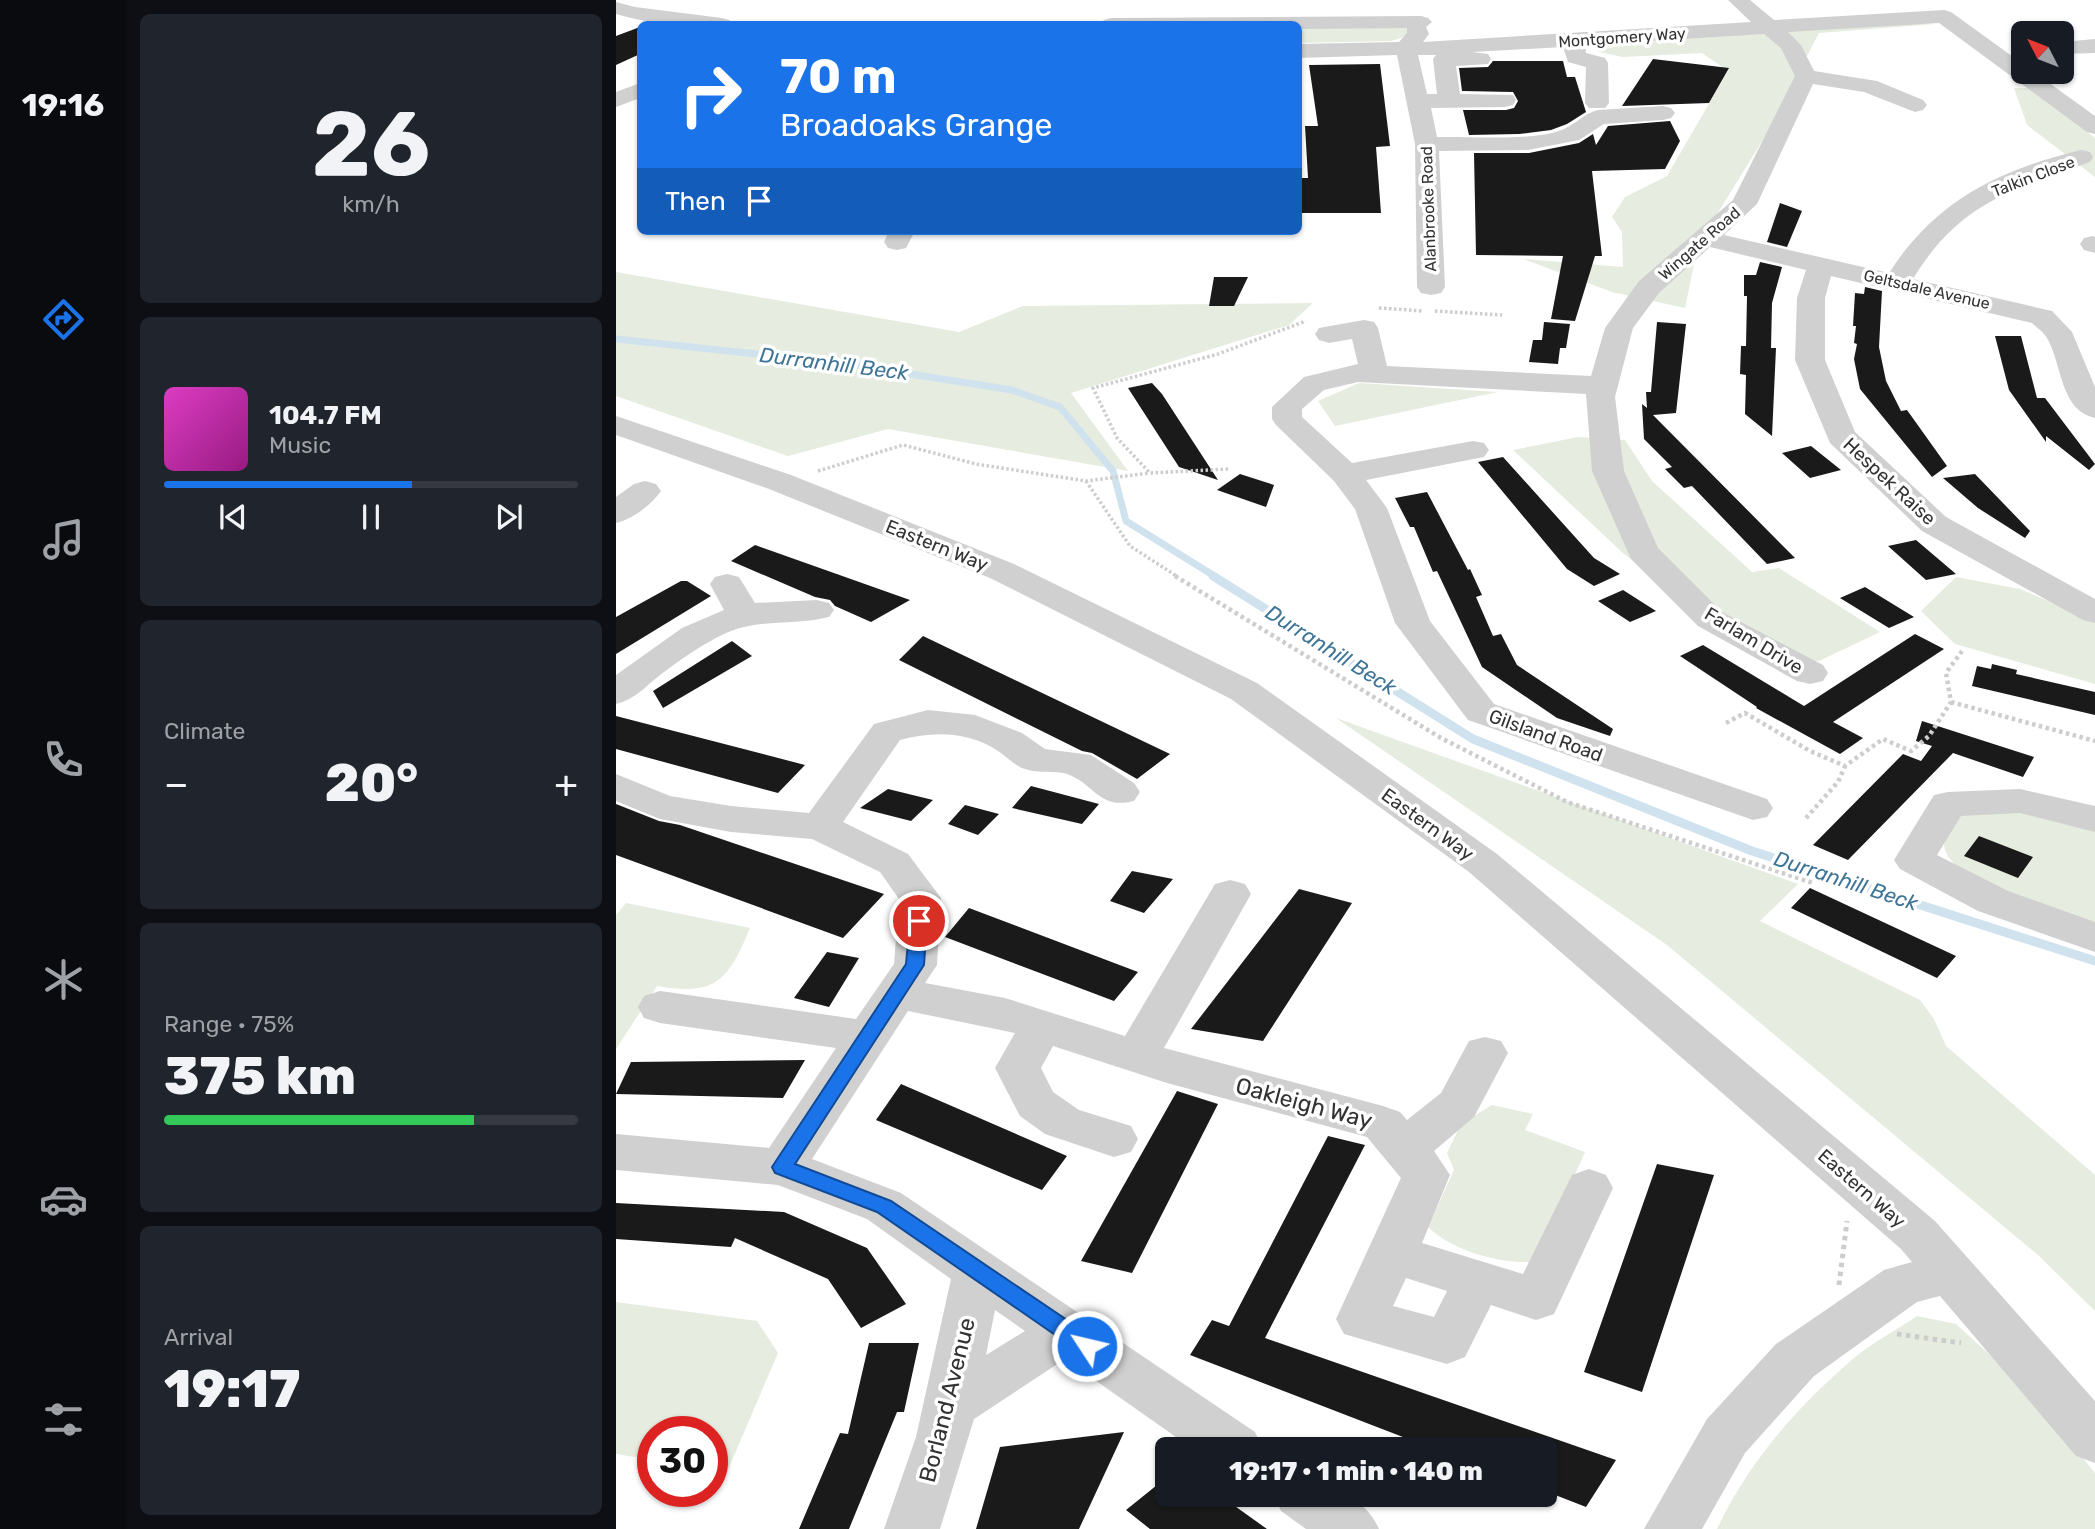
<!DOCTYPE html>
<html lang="en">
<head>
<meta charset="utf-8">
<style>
	:root { --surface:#171b24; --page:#20242c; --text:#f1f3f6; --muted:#9ea1a6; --line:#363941; --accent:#1a73e8 }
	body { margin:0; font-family:Rubik,sans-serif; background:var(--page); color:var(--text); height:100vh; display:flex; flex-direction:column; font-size:26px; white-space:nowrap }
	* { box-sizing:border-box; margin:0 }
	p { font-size:23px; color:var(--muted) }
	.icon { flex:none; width:38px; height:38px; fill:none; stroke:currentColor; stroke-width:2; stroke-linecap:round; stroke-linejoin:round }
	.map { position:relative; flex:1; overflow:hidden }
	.drawer { display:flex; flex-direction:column; gap:14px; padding:14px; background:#0d0f14; width:490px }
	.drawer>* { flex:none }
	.hud { position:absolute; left:21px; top:21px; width:665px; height:214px; border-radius:10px; box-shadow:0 2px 5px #0004; background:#1a73e8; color:#fff; overflow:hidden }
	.needle { width:46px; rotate:312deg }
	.controls { position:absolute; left:1395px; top:21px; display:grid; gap:14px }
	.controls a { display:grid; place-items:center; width:63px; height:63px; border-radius:10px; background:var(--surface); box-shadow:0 2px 5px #0004; font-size:35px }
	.speed { position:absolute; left:21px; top:1416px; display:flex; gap:14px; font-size:35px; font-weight:700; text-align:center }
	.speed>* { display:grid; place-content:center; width:91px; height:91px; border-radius:50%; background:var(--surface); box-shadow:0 2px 5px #0004; line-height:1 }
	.speed .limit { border:10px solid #d22; background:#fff; color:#111 }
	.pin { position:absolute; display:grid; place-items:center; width:60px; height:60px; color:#fff; margin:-30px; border:4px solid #fff; border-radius:50%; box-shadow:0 2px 7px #0007 }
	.me { position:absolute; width:77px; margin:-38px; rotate:305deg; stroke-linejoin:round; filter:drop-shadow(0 0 5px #0008) }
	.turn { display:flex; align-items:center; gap:24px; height:147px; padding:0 28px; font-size:32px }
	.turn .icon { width:91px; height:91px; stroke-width:2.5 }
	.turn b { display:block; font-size:49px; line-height:60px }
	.then { display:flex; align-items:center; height:66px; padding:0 28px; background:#0003; gap:14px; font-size:26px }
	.big { font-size:52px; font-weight:800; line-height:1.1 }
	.drawer .widget { flex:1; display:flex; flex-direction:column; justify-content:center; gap:10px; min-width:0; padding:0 24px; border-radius:10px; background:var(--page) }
	.drawer .dial { align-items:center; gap:0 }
	.dial b { font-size:91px; line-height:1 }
	.song { display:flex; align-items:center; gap:21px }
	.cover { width:84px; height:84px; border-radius:10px; background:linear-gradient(135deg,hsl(310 70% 55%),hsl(310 70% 35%)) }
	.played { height:7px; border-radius:4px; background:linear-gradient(90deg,var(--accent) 60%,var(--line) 60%) }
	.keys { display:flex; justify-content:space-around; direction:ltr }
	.heat { display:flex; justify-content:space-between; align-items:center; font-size:38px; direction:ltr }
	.charge { height:10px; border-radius:5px; background:linear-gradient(90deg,#34c759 75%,var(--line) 0) }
	.trip { position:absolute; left:539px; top:1437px; width:402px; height:70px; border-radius:10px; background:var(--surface); box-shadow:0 2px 5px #0004; font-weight:800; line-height:70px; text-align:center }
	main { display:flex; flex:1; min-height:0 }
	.dock { display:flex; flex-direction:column; width:126px; justify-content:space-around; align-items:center; background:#090b0e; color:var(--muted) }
	.dock .icon { width:49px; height:49px }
	.dock .current { color:var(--accent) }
	.dock b { font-size:32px; color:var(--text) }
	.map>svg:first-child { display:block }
</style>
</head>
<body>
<main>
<nav class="dock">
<b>19:16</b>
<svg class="icon current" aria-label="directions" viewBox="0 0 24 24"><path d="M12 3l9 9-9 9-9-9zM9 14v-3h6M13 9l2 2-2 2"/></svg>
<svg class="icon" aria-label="music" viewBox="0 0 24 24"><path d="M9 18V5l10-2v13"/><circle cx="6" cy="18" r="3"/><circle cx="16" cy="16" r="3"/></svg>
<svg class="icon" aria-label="phone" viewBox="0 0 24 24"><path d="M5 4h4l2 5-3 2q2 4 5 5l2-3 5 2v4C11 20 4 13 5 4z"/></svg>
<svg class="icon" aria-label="climate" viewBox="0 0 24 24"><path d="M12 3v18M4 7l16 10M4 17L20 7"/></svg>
<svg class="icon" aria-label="car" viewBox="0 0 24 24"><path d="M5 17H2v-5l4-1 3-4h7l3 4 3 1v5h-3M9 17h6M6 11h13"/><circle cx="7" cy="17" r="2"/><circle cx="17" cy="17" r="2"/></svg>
<svg class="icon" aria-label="filters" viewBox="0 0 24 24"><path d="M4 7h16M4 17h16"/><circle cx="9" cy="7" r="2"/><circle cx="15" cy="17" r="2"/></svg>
</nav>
<section class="drawer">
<div class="widget dial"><b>26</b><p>km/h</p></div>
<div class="widget">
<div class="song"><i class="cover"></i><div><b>104.7 FM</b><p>Music</p></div></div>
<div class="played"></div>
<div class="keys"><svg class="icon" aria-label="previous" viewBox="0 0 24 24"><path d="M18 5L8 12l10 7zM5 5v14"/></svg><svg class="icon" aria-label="pause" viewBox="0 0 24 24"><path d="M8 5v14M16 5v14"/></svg><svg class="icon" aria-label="next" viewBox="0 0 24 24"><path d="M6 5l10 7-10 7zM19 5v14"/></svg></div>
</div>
<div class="widget"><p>Climate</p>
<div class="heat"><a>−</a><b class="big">20°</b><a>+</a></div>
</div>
<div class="widget"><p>Range · 75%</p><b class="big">375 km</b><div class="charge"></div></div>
<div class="widget"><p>Arrival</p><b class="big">19:17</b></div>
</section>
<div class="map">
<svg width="1479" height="1529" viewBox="0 0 1479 1529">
	<rect width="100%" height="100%" fill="#fff"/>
	<path fill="#e6ecdf" d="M1279,22L1319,24L1203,33L1151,133L1082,245L1069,308L996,292L907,259L1007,267L1006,232L996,217L1009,197L1051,176L1112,71L1086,53L1007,57L983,52L980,44Z
		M789,25L796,30L788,37L775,41L683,43L682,26Z
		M1398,88H1418L1479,138V177L1411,125Z
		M0,272L343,332L407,306L697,303L673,325L455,393L512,471L272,429L172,456L0,396Z
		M743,383L882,392L719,426L702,401Z
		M962,437L1009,440L1036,481L1136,572L1163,568L1264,632L1203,661L1189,660L1068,597L1008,554L897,450Z
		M1340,577L1404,589L1479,621V684L1339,644L1305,611Z
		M720,718L1182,884L1144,921L1304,1000L1318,1019L1330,1046L1479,1175V1311L1422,1255L1051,945Z
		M1384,801L1479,824V925C1445,913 1334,885 1328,846C1327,833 1337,816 1342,805Z
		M10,903L134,928C112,981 100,996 41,986L0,1049V915Z
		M876,1105L917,1114L909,1130L969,1152L920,1262C885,1264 838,1252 812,1227L838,1170L831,1153L845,1124Z
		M0,1302L141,1321L162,1353L111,1472L96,1470V1432H37V1460L0,1454Z
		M1301,1316L1340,1324L1408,1386L1479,1473V1529H1101C1133,1461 1182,1406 1238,1358C1257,1342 1281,1330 1301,1316Z"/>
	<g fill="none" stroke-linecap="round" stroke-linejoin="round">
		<path stroke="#cfe2ee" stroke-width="7" d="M0,339L225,363L396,390L444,407L497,471L510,521L600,577"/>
		<path stroke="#cfe2ee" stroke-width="9" d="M597,576L857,739L1136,851L1479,961"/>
	</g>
	<path fill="#1a1a1a" d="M24,27V54L0,65V36Z
		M1037,59L1113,68L1093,103L1006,106Z
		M877,61H947L951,77H959L970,112L951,124L935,130L903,134L853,135L847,110H890L898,108L902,101L897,92L846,91L843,68L872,67Z
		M764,64L774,146L760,147L765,213H682V178H692L689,126H702L693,65Z
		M1054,121L1064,141L1049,169L976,171L986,256H979L959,321L935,319L947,256L860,255L858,153H913L963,143L977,134L980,145L992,126Z
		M1164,203L1186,211L1171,247L1151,242Z
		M1144,262L1166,267L1156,303L1155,348H1160L1156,436L1129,414L1130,375L1124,374L1125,346H1130L1131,296H1128V275H1140Z
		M598,277H632L618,306H593Z
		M1249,287L1266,291L1263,347L1270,381L1285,411L1291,410L1331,466L1316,477L1244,389L1238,359L1241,344L1238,343L1240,326H1237L1239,293L1248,294Z
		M928,322L954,324L950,348H944L942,364L913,362L917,340H926Z
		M1041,322L1070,324L1060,413L1037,415L1179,558L1151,564L1076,486L1068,488L1049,469L1056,467L1028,439L1026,404L1031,408L1030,392H1035Z
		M1379,336H1405L1421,398H1429L1479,464L1473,470L1430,436V442L1393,390Z
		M536,383L546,394L602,480L563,467L512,388Z
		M1195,446L1225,470L1194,478L1166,453Z
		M887,457L978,558L1004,574L978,586L951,569L862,462Z
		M624,474L658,485L650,507L601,490Z
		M1359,474L1414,531L1409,538L1362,508L1327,478Z
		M811,492L852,570L854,569L866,595L860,597L877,636L885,634L901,665L997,729L994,736L941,718L866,667L821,571L817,572L798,527H794L779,498Z
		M1300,540L1340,574L1310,580L1272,546Z
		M139,545L294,600L255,622L219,606L214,600L199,597L115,561Z
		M65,581H71L95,596L0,654V617Z
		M1249,587L1298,617L1273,628L1224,598Z
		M1007,590L1040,611L1014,622L982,601Z
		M1299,634L1328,649L1217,722L1247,738L1224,754L1140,708L1141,707L1064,656L1087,645L1188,706Z
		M307,636L554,754L521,779L476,753L466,751L283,660Z
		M116,641L136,656L47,708L37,691Z
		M1376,664L1401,670L1400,674L1479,692V715L1356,686L1361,666L1375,669Z
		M0,716L189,765L162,793L0,749Z
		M1306,721L1418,757L1407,777L1337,753L1232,860L1197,845L1287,754L1305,761L1316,746L1300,741Z
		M415,786L483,804L466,824L396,808Z
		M272,789L317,800L295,821L244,808Z
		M0,804L43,821L64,825L268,894L227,938L0,855Z
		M349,805L383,814L362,835L332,824Z
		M1363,836L1417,857L1402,878L1348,856Z
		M516,871L557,879L528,913L494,901Z
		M1194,888L1340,956L1321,978L1175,908Z
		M683,889L736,903L647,1041L575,1029Z
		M353,908L522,972L498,1001L329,937Z
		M211,952L243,958L213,1007L178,998Z
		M189,1060L167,1098L0,1094L15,1062Z
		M285,1084L451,1156L426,1190L260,1120Z
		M561,1091L602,1104L516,1273L465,1261Z
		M712,1136L749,1145L649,1338L1000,1460L970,1507L929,1491V1449H818L574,1355L596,1320L613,1326Z
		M1041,1164L1098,1175L1026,1392L968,1372Z
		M0,1203L168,1212L251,1248L290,1304L245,1328L212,1279L119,1238L115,1247L0,1239Z
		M253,1343H303L288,1412H281L233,1529H183L224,1433L232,1434Z
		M508,1432L463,1529H360L384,1447Z
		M551,1477V1494H602L651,1529H534L510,1510Z"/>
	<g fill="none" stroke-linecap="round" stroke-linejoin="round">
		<path stroke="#cdcdcd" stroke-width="3.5" stroke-dasharray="2.5 2.5" stroke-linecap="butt" d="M763,308L807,311
			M819,311L886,315
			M612,469L534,473L501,438L477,388L602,354L690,321
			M202,471L287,445L360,464L470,481L534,473
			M470,481L514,546L562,577"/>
		<path stroke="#cdcdcd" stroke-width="4.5" stroke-dasharray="3.5 3.5" stroke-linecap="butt" d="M559,576L825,738L951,802L1197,883
			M1335,702L1479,741
			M1110,723L1129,713L1194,751L1229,766L1267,739L1295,751L1313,736L1335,702L1330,673L1346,651
			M1190,818L1222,782L1229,766"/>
		<path stroke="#cdcdcd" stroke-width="5" stroke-dasharray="4.5 4.5" stroke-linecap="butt" d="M1223,1285L1231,1221
			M1281,1334L1345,1343"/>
		<path fill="#d0d0d0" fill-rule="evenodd" d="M1112,0H1134L1158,20L1328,10L1335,12L1407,64V72H1418L1479,116V134L1471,132L1323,23L1172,32L1185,45L1198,71L1261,81L1307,100L1311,105L1307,110L1299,112L1248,92L1197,84L1141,204L1108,235L1273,273C1320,200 1383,170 1465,150L1474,152L1477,157L1474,162C1395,190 1343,203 1297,279L1436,311L1456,332L1479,387V418C1442,409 1447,361 1429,335C1426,331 1420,327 1416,323L1215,276L1209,298V360L1239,432L1330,517L1479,599V623L1467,620L1306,531L1214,443L1179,360L1181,298L1190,270L1094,247L1043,293L1017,328L999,397L1008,471L1042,548L1106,612L1207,665L1212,673L1207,681L1194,684L1181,681L1082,626L1015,559L976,471L970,394L742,382L708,390L686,409V417L736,463L857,441L868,443L873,450L868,457L750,480L771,508L814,621L878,704L1151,799L1157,808L1151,817L1137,820L852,720L779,623L739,509L718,481L660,425L656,419V407L688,377L742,364L736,339L713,343L703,340L699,334L703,328L748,320L758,322L762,328L771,366L975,376L989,328L1023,281L1117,200L1179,76L1165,48L1148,34L969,45L970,53L989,58L992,63L993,103L989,108H973L969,103L970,67L952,62L947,47L856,52L872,54L875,59L872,64L840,66L844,94L897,95L900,100L897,105L889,107L815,108L821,137C855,136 918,142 948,129C961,123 969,113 982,110L1047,106L1055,108L1059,113L1055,118L1047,120L988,124L963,140L912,150L823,151L829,287L825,293L815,295L805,293L801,287L799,144L781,55L682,58V44L783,42L791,33V28L682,29V24H484L488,20L495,18L805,16L812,18L816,22L810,27L813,34L807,42L1135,22ZM802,55H820L817,59L821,94H811Z
			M0,2L19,7L106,18L113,20L117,24C79,28 37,25 0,14Z
			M1479,39V53L1446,54V42Z
			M24,83V98L0,107V92Z
			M273,231H299L290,248L281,250L272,248L268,242Z
			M1477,236L1479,237V253L1468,250L1464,244L1468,238Z
			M0,416L175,475L398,564L641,683L881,854L1319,1221L1479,1401V1463L1460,1456L1324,1296L1301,1302L1198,1376L1129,1453L1086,1529H1028L1091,1419L1160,1344L1268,1270L1296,1262L1285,1249L853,872L615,699L374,578L153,489L0,435Z
			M29,481L40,484L45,491C35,505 17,519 0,523V497L18,484Z
			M111,574L123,577L139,603L201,600L213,603L218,610L213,617C178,626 142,618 108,634C85,645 64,660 44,675C30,686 18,700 0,704V675L66,628L108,610L94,584L99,577Z
			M312,710L359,715L406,733L429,749L475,755L518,783L524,792L518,801C483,810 479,784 451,774C438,770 422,774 409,769C399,766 391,757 382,751C352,731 318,731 284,740L227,822L292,854L325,898L321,965L309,983L389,998L509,1036L599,884L614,880L629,884L635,894L548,1048L767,1106L784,1112L791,1120L825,1093L853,1041L869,1037L885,1041L892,1053L858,1117L818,1151L834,1175L806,1243L907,1274L956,1175L973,1169L990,1175L997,1188L938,1314L920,1320L875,1305L849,1357L831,1364L728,1334L720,1319L785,1178L751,1137L551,1083L437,1046L425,1068L437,1092L463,1110L515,1126L522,1139L515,1152L498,1157L429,1134L404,1116L379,1068L399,1033L292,1011L196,1159L285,1193L639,1432L647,1449H577L449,1359L358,1419L324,1529H268L300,1437L335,1279L251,1219L162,1185L0,1170V1134L153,1148L220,1048L44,1023L28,1018L22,1007L28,996L44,991L240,1019L278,964L283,899L264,872L196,839L115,832L44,819L0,801V774L54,796L115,806L193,813L258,724ZM790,1278L831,1291L818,1317L777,1306ZM379,1310L409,1331L370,1355Z
			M1404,789L1479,806V832L1404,813L1345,816L1321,855L1392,891L1479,922V952L1362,911L1284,869L1278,860L1318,795L1332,792Z
			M657,1494C702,1494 742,1482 763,1529H690L665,1511Z"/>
	</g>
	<path fill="#1a73e8" stroke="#114b97" stroke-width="2" d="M303,915L311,921L308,965L179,1164L275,1201L479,1339L482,1346L479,1352L471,1355L464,1352L261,1212L159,1173L156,1167L290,964L294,921Z"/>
	<g text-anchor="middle" stroke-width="7" stroke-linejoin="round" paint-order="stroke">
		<g font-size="16" fill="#333" stroke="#fff">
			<text transform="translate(1006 37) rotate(-4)" y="6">Montgomery Way</text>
			<text transform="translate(1417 176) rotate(-21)" y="6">Talkin Close</text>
			<text transform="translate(812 209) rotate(-92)" y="6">Alanbrooke Road</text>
			<text transform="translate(1083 243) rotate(-41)" y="6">Wingate Road</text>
			<text transform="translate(1311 289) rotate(13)" y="6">Geltsdale Avenue</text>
		</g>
		<g font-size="19" fill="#333" stroke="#fff">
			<text transform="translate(1274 481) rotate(43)" y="7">Hespek Raise</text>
			<text transform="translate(321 545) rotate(22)" y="7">Eastern Way</text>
			<text transform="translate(1138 640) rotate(31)" y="7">Farlam Drive</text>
			<text transform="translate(930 735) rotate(20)" y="7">Gilsland Road</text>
			<text transform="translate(812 824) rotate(36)" y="7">Eastern Way</text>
			<text transform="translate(1246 1188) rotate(41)" y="7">Eastern Way</text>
		</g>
		<g font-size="21" font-style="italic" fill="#3f7597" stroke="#fff">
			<text transform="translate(218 364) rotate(7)" y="7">Durranhill Beck</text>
			<text transform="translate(715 650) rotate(32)" y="7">Durranhill Beck</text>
			<text transform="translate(1230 881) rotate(18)" y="7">Durranhill Beck</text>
		</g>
		<g font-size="23" fill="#333" stroke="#fff">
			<text transform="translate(688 1103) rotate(15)" y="8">Oakleigh Way</text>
			<text transform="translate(331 1400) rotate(-76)" y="8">Borland Avenue</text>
		</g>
	</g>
</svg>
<div class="controls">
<a><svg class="needle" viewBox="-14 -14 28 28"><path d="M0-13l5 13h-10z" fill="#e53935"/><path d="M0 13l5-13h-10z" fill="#9ea1a6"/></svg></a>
</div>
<div class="speed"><div class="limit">30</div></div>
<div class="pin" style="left:303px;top:921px;background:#d93025"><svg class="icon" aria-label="arrive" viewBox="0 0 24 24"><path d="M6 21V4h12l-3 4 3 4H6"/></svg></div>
<svg class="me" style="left:471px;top:1346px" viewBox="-20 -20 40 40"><circle r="17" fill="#1a73e8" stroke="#fff" stroke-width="3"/><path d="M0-11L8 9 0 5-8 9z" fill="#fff"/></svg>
<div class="trip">19:17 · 1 min · 140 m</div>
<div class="hud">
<div class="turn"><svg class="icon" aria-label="right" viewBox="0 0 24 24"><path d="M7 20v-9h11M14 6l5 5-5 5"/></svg><div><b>70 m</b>Broadoaks Grange</div></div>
<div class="then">Then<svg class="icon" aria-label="arrive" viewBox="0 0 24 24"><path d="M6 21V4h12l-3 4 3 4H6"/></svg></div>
</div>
</div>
</main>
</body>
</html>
